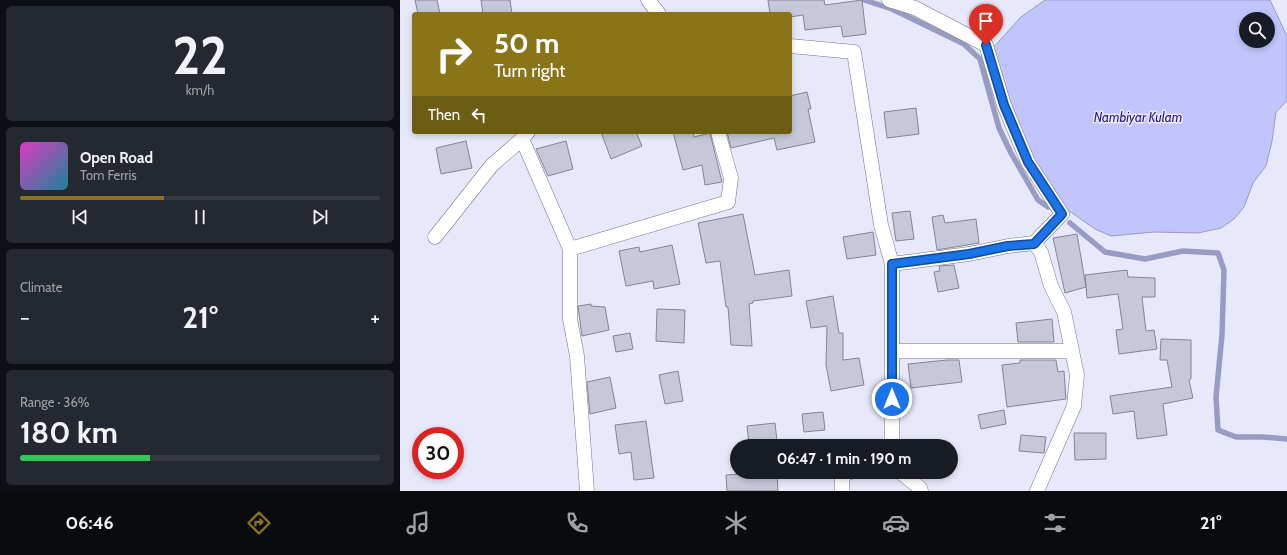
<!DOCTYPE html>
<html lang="en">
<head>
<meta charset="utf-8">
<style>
	:root { --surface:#171b24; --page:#242831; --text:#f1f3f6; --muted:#9ea1a6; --line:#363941; --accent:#897518 }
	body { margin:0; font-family:Cabin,sans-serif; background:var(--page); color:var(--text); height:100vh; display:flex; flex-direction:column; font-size:15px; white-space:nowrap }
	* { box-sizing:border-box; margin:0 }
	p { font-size:13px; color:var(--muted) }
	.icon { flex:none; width:22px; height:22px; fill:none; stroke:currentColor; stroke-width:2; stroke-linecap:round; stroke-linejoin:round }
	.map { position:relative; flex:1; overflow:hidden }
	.sheet { display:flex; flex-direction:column; gap:6px; padding:6px; background:#0d0f14; width:400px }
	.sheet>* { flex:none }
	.guide { position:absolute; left:12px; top:12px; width:380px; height:122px; border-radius:4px; box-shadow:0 2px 6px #0003; background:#897518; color:#fff; overflow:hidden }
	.controls { position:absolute; left:839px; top:12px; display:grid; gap:8px }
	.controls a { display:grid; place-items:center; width:36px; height:36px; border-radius:50%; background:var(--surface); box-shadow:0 2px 6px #0003; font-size:20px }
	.speed { position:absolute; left:12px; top:427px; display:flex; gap:8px; font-size:20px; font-weight:700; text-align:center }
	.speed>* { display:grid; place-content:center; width:52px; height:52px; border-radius:50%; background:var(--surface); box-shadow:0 2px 6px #0003; line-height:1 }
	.speed .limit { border:6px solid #d22; background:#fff; color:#111 }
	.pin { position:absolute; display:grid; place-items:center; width:34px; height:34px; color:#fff; margin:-41px -17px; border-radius:50% 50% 50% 0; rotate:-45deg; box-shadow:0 0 4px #0007 }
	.pin .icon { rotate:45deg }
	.me { position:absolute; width:44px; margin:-22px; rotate:0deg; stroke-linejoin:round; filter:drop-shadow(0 0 3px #0008) }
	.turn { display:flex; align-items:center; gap:14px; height:84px; padding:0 16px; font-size:18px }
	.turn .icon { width:52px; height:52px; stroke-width:2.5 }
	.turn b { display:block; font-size:28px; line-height:34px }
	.then { display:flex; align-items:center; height:38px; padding:0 16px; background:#0003; gap:8px; font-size:15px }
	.big { font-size:30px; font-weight:700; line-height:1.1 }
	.sheet .tile { flex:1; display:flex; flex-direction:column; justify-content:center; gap:6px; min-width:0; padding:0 14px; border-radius:6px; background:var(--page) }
	.sheet .dial { align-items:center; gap:0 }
	.dial b { font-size:52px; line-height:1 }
	.song { display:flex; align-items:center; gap:12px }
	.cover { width:48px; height:48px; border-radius:6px; background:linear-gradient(135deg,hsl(310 70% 55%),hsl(190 70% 35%)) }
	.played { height:4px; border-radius:2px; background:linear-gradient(90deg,var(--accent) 40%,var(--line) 40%) }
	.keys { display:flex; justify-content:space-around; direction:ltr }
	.heat { display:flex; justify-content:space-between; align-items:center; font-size:22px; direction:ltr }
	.charge { height:6px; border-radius:3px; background:linear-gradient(90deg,#34c759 36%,var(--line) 0) }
	.trip { position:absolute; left:330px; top:439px; width:228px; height:40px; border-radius:20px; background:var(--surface); box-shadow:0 2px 6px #0003; font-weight:700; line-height:40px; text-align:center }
	.dock { display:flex; height:64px; justify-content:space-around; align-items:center; background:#090b0e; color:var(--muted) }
	.dock .icon { width:28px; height:28px }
	.dock .selected { color:var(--accent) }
	.dock b { font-size:18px; color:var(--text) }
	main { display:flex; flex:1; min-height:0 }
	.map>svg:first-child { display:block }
</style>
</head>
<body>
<main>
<section class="sheet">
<div class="tile dial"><b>22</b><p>km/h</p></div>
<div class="tile">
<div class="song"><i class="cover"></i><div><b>Open Road</b><p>Tom Ferris</p></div></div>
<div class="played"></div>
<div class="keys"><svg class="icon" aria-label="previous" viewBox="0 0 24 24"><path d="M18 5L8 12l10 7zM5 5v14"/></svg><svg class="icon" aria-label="pause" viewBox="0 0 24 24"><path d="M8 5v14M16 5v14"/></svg><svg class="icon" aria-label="next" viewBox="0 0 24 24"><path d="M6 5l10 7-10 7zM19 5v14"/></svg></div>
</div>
<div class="tile"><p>Climate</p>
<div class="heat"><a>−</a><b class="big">21°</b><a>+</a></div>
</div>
<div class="tile"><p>Range · 36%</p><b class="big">180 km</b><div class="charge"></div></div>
</section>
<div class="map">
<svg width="887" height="491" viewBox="0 0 887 491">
	<rect width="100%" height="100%" fill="#e7e9fa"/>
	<path fill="#c1c5fc" stroke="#989bc4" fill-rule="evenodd" d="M645,0H870L887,36V101L876,112L872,141L866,166L853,183L844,207L834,219L821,228L798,233L754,232L711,236L695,229L662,206L630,172L591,50L621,17ZM846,19H868V41H846Z"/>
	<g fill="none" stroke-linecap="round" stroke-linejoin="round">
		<path stroke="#989bc4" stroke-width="5.5" d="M464,0L492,9L564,44L580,59L599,128L611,153L638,200L648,207
			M670,223L705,252L745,259L783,251L818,253L824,270L822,335L816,397L818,430L836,437H863L887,439"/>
	</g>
	<path fill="#c6c8d9" stroke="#838494" d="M15,0H37L40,14H18Z
		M81,0H110L112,14H83Z
		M368,0H424L425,5L462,0L466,34L443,37L441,26L405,30L403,15L390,17V14H370Z
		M407,92L411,109H408L415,142L377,150L374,138L331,148L327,132H374L375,134L390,132V96Z
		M516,108L519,134L487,138L484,112Z
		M201,132H236L242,146L211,159Z
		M273,132H293L294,137L310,133L322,182L305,185L302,165L283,170Z
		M66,141L72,168L41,174L36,148Z
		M166,141L173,169L148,176L136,149Z
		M510,211L514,239L496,241L492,213Z
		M343,214L355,275L389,270L392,296L353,301V303L349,304L352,346L331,345L328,307H326L320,261L306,263L298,223Z
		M543,215L545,223L576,219L579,243L537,250L532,217Z
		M473,232L476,255L447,259L443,237Z
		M677,234L686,287L665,293L653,238Z
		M272,245L280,284L254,289L253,281L226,286L219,251L239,247L240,252Z
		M554,265L559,288L538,292L534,272L540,271L539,266Z
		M727,270L728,277L755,278V297H742L746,331L754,330L757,349L719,354L716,330L723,329L718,294L687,298L685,275Z
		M433,296L439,333H443V360L459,358L464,385L431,391L426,365L427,326L411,328L406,301Z
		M191,304V306L205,307L209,330L182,336L178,306Z
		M257,309L285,310L284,343L256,341Z
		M652,319L654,342H618L616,323Z
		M230,333L233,349L216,352L213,336Z
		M761,339L791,340V379L789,380L793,398L763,404L767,435L737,439L734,411L713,414L710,396L772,387L767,360H760Z
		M547,360H559L562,382L511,388L508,364Z
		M620,360H656L658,372L664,371L666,399L607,407L602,365L620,363Z
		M278,371L283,401L265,404L259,375Z
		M210,377L216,408L190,414L187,382Z
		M604,410L606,424L581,429L578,415Z
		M423,412L425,430L404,432L402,414Z
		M246,421L254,478L234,480L231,452L219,454L215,425Z
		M375,423L377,441L349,444L347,426Z
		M674,433H706V459L675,460Z
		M621,435L646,437L644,453L619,451Z
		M377,472L378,491H327L326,475Z"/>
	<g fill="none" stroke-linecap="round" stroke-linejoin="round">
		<g stroke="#757686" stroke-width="15">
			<path id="street" d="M248,0L259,14
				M489,0L515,8L586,45L604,105L628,162L662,214L634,243
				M390,46L454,52L481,225L492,264L569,254L608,246L634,243L641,252L651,286L664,312L677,375L674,406L637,491
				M128,132L122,139L170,249V319L177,356L187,491
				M35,237L92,165L122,139
				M170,249L328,202L331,178L318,132
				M493,351H672
				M492,446V264
				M500,472L520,488L521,491
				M442,491V477L447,473L451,472"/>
		</g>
		<use href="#street" stroke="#fff" stroke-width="14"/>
	</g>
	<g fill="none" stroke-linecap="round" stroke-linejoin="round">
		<g stroke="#114b97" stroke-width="10">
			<path id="route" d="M492,399V264L569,254L608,246L634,244L662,214L628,162L604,105L586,45"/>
		</g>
		<use href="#route" stroke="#1a73e8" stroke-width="7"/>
	</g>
	<g text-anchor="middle" stroke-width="3" stroke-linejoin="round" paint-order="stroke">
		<g font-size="13" font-style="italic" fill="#2b177d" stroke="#e7e9fa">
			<text x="738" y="122">Nambiyar Kulam</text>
		</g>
	</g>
</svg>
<div class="controls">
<a><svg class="icon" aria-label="search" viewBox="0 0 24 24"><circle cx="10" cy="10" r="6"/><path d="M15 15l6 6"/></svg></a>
</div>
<div class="speed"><div class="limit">30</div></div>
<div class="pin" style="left:586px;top:45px;background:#d93025"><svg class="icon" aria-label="arrive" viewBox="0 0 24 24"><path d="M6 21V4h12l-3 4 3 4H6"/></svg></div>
<svg class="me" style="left:492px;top:399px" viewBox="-20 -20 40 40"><circle r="17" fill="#1a73e8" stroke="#fff" stroke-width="3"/><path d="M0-11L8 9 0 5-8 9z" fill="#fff"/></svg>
<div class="trip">06:47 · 1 min · 190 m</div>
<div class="guide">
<div class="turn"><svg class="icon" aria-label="right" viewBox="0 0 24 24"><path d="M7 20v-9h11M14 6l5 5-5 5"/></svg><div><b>50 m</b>Turn right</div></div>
<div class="then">Then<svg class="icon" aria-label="left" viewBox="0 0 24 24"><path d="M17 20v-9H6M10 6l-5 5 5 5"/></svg></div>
</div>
</div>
</main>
<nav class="dock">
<b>06:46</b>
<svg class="icon selected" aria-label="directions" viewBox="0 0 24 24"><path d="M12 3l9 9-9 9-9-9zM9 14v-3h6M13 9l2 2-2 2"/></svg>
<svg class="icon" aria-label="music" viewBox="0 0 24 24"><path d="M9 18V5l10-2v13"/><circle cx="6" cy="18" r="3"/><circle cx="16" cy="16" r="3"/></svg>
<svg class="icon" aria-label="phone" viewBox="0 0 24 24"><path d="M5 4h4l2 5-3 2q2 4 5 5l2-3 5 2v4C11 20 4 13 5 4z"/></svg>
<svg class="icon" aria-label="climate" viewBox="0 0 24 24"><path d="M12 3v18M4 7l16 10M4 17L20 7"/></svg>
<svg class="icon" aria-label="car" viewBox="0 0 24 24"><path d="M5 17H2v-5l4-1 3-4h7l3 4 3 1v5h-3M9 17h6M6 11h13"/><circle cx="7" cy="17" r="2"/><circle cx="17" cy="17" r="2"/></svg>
<svg class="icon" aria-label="filters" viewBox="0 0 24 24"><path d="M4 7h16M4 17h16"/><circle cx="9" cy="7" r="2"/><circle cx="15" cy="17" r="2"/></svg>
<b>21°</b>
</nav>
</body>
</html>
